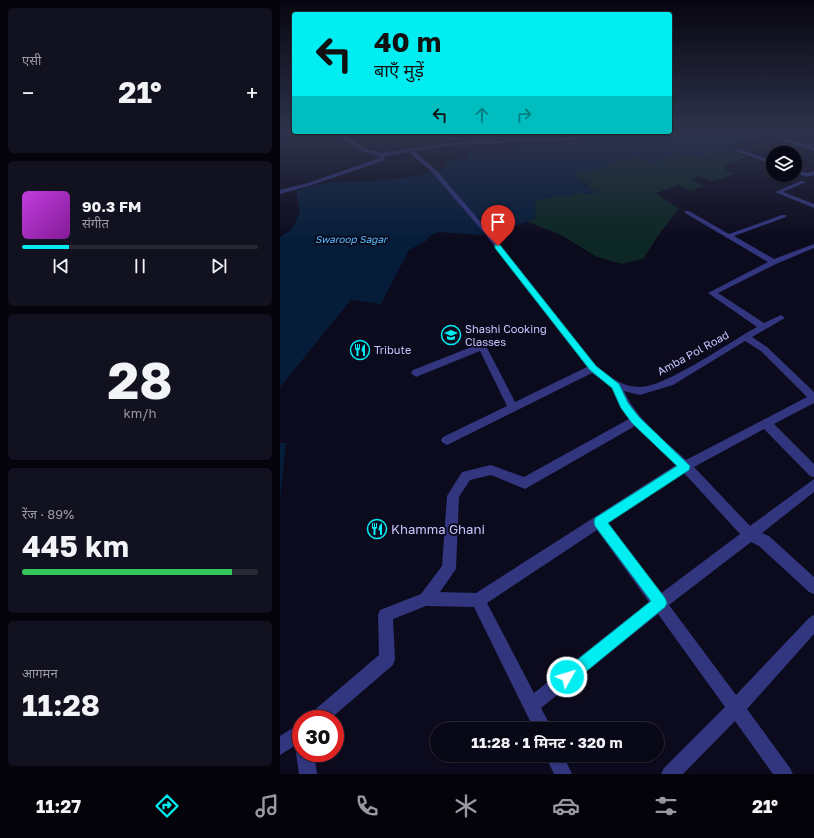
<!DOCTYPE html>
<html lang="hi">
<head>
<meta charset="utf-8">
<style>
	:root { --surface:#090816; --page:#12111f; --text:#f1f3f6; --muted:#999aa1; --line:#292935; --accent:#00edf1 }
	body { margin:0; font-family:"Golos Text","Noto Sans Devanagari",sans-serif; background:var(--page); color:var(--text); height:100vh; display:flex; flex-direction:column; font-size:15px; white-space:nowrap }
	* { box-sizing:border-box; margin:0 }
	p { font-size:13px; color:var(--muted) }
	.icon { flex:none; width:22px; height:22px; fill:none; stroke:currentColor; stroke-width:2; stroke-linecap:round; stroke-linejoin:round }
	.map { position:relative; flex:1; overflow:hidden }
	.side { display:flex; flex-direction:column; gap:8px; padding:8px; background:#05040c; width:280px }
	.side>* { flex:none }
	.hud { position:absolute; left:12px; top:12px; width:380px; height:122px; border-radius:4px; box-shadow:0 1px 3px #0004,0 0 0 1px var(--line); background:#00edf1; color:#111; overflow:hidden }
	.buttons { position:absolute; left:486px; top:146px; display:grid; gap:8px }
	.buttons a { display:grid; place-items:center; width:36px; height:36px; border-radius:50%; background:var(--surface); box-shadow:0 1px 3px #0004,0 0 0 1px var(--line); font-size:20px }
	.speed { position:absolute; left:12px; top:710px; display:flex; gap:8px; font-size:20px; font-weight:700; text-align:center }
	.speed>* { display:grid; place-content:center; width:52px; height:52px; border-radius:50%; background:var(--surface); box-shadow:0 1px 3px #0004,0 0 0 1px var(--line); line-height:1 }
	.speed .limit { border:6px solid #d22; background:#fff; color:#111 }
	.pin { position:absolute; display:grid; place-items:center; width:34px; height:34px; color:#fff; margin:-41px -17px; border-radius:50% 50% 50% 0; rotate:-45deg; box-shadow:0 0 4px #0007 }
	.pin .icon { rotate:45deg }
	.me { position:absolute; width:44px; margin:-22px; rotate:51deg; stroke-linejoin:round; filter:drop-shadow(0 0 3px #0008) }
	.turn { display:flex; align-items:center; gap:14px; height:84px; padding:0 16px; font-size:18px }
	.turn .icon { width:52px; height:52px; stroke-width:2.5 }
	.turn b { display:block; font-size:28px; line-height:34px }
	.lanes { display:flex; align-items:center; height:38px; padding:0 16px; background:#0003; justify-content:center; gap:20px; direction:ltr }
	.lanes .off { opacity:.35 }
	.big { font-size:30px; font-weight:700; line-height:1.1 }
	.side .tile { flex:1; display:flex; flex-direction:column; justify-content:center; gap:6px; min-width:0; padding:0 14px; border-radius:6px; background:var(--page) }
	.side .dial { align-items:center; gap:0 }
	.dial b { font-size:52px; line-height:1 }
	.song { display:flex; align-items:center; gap:12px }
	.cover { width:48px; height:48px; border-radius:6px; background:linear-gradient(135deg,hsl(290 70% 55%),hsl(290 70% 35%)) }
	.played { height:4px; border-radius:2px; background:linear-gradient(90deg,var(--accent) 20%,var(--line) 20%) }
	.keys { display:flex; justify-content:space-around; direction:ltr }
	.heat { display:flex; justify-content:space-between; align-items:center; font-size:22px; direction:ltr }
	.charge { height:6px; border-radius:3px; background:linear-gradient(90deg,#34c759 89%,var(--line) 0) }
	.trip { position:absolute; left:150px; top:722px; width:234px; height:40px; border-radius:20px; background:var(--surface); box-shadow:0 1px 3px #0004,0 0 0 1px var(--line); font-weight:700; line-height:40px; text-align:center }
	.dock { display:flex; height:64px; justify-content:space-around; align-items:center; background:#040309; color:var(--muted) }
	.dock .icon { width:28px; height:28px }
	.dock .selected { color:var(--accent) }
	.dock b { font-size:18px; color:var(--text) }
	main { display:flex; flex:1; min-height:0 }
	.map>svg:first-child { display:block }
</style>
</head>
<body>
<main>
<section class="side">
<div class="tile"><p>एसी</p>
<div class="heat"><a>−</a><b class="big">21°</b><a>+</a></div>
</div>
<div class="tile">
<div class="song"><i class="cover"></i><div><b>90.3 FM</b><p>संगीत</p></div></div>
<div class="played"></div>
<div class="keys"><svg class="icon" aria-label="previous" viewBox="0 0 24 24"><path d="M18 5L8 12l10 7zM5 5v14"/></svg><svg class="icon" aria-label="pause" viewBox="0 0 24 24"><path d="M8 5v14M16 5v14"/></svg><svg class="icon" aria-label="next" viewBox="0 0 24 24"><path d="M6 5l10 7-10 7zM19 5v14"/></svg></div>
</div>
<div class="tile dial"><b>28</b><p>km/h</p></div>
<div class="tile"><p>रेंज · 89%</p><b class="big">445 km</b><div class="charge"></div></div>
<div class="tile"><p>आगमन</p><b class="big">11:28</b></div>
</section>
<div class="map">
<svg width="534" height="774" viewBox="0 0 534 774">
	<rect width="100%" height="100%" fill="#0c0a1d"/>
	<path fill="#0d2724" d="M447,148L466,157L448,164L444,169L454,174L433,181L418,176L412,179L424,186L410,191L399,185L376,193L399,209L380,233L363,259L342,264L317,257L281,235L248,222L256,217L254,205L257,200L281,195L288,197L297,193L313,194L306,183L296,179L298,173C305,171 310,170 317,169C329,167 335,157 348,161L352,157H361L368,162L397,153L432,158L423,153L433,150Z"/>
	<path fill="#061d3a" d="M358,132H495L493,134H479L481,140L460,142L453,147L433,150L423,153L436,161L397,153L383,159L387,161H376L378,163L377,165L361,157H352L348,161C335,157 329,167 317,169C310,170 305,171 298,173L296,179L317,192L313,194L297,193L288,197L281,195L257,200L254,205L256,217L248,222L200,235L159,232L150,236L146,241L129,250L101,304L71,300L0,387V237L12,229L20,212L16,190L51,182L95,181L138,176L163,169L167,161L188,158L189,150L206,148L214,150L236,148L238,143C278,147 318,138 358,132Z
		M0,443H6L0,501Z"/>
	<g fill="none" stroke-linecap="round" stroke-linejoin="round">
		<path fill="#32367f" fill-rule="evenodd" d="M56,132H61L86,149L101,153L171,143L289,138L323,132H333L289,140L171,145L134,151L156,170L210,233L316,366C329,376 342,387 360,387C386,387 451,341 477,327L428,293L488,262L405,213V211H409L449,234L502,215H506V217L454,236L494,259L534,244V248L496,264L438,293L484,323L501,315L505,318L472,337L487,347L534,392V403L494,424L534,464V477L530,476L484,429L414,467L470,526L534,479V492L482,533L489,536L534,577V594L529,592L479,546L471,542L389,605L456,695L529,618L534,615V634L467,709L510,768L513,774H493L455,721L403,774H381L384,768L445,707L378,614L261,708L272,729H254L194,607L146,606L113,619L115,659L113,665L50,719H28L31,713L99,655L98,615L100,610L141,594L162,566L167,496L182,472L211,465L244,477L349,419L341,408L332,388L312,373L171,443L167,445L163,443L161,440L163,437L227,406L200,351L136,377L131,373L133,370L199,344H205L235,402L307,367L206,235L152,172L129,152L104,156L105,160L32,185L0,194V190L28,183L100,158L99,156L82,151ZM465,341L481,351L527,397L406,460C383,439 357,420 344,391L360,395L393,385ZM355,426L396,465L196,593L160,592L176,569L179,497L190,480L211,475L245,489ZM404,473L460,534L380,594L328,523ZM317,530L369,602L254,693L207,603Z
			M502,138L524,144L534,143V145L529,146L534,148V151L500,140Z
			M458,149L493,161V165L456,151Z
			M515,169L527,173L534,171V175L527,177L515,173Z
			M521,181L526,182L503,192L534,204V208L495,192Z
			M21,723V742L0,755V736Z
			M21,746V753H34L37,774H19L16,753L19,747Z
			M265,755H283L292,774H274Z"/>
	</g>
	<linearGradient id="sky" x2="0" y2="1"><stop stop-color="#070610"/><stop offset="0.55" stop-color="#2e334c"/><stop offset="1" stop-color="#2e334c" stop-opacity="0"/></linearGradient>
	<rect width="534" height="240" fill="url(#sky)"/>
	<path fill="#00edf1" stroke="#009a9d" d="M215,245H220L316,366L339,384L348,403L359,417L410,466L409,470L328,523L385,598L387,603L385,607L292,683L287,685L282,683L280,677L282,672L371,601L315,526L314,522L315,518L397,466L352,423L341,408L332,388L310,370L215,248Z"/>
	<defs>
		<g id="school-ring" transform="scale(1)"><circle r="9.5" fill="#0c0a1d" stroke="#00edf1" stroke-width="1.5"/><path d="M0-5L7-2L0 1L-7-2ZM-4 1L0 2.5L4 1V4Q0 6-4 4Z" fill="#00edf1"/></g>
		<g id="restaurant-ring" transform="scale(1)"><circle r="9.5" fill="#0c0a1d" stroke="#00edf1" stroke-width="1.5"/><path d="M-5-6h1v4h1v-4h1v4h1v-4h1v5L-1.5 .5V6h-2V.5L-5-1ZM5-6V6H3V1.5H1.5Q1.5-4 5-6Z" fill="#00edf1"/></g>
	</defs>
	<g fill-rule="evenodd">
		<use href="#school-ring" x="171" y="335"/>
		<use href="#restaurant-ring" x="80" y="350"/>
		<use href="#restaurant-ring" x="97" y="529"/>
	</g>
	<g text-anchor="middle" stroke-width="4" stroke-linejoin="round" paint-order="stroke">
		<g font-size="10" font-style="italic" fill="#54beff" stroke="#0c0a1d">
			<text x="71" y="243">Swaroop Sagar</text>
		</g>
		<g font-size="11" fill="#c7c6ff" stroke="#0c0a1d" text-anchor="start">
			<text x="185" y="333">Shashi Cooking<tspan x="185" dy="13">Classes</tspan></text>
			<text x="94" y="354">Tribute</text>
		</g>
		<g font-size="11" fill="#c7c6ff" stroke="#0c0a1d">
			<text transform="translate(413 353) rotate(-29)" y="4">Amba Pol Road</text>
		</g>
		<g font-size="13" fill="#c7c6ff" stroke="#0c0a1d" text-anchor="start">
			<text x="111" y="534">Khamma Ghani</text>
		</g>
	</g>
</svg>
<div class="buttons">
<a><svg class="icon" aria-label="layers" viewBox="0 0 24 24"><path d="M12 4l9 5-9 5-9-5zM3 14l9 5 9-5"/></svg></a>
</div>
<div class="speed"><div class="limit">30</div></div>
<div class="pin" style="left:218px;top:246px;background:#d93025"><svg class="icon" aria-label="arrive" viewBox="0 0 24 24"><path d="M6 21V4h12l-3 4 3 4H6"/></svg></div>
<svg class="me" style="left:287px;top:677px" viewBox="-20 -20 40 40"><circle r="17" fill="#00edf1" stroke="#fff" stroke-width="3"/><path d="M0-11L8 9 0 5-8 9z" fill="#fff"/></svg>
<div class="trip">11:28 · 1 मिनट · 320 m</div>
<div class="hud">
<div class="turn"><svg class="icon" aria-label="left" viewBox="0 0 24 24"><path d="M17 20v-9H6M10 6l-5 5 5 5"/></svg><div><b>40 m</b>बाएँ मुड़ें</div></div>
<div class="lanes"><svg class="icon" aria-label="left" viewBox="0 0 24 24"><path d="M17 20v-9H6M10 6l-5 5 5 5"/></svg><svg class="icon off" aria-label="ahead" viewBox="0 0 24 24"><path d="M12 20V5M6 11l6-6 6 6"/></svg><svg class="icon off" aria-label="right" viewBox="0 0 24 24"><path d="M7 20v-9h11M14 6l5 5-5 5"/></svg></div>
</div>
</div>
</main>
<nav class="dock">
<b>11:27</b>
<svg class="icon selected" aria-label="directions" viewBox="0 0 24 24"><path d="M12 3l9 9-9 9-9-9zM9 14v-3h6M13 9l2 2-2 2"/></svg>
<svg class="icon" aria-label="music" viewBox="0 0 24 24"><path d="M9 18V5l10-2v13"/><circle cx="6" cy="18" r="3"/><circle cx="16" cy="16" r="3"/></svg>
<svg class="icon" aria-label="phone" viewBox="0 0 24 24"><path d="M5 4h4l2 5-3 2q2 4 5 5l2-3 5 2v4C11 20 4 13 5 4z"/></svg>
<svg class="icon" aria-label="climate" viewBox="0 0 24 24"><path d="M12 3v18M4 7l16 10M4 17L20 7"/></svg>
<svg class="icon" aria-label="car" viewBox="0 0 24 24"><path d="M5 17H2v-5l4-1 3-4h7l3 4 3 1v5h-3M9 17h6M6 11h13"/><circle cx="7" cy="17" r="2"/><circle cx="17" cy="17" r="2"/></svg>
<svg class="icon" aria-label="filters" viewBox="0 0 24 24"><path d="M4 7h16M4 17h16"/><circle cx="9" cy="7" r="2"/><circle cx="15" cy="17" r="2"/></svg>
<b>21°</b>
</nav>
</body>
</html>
